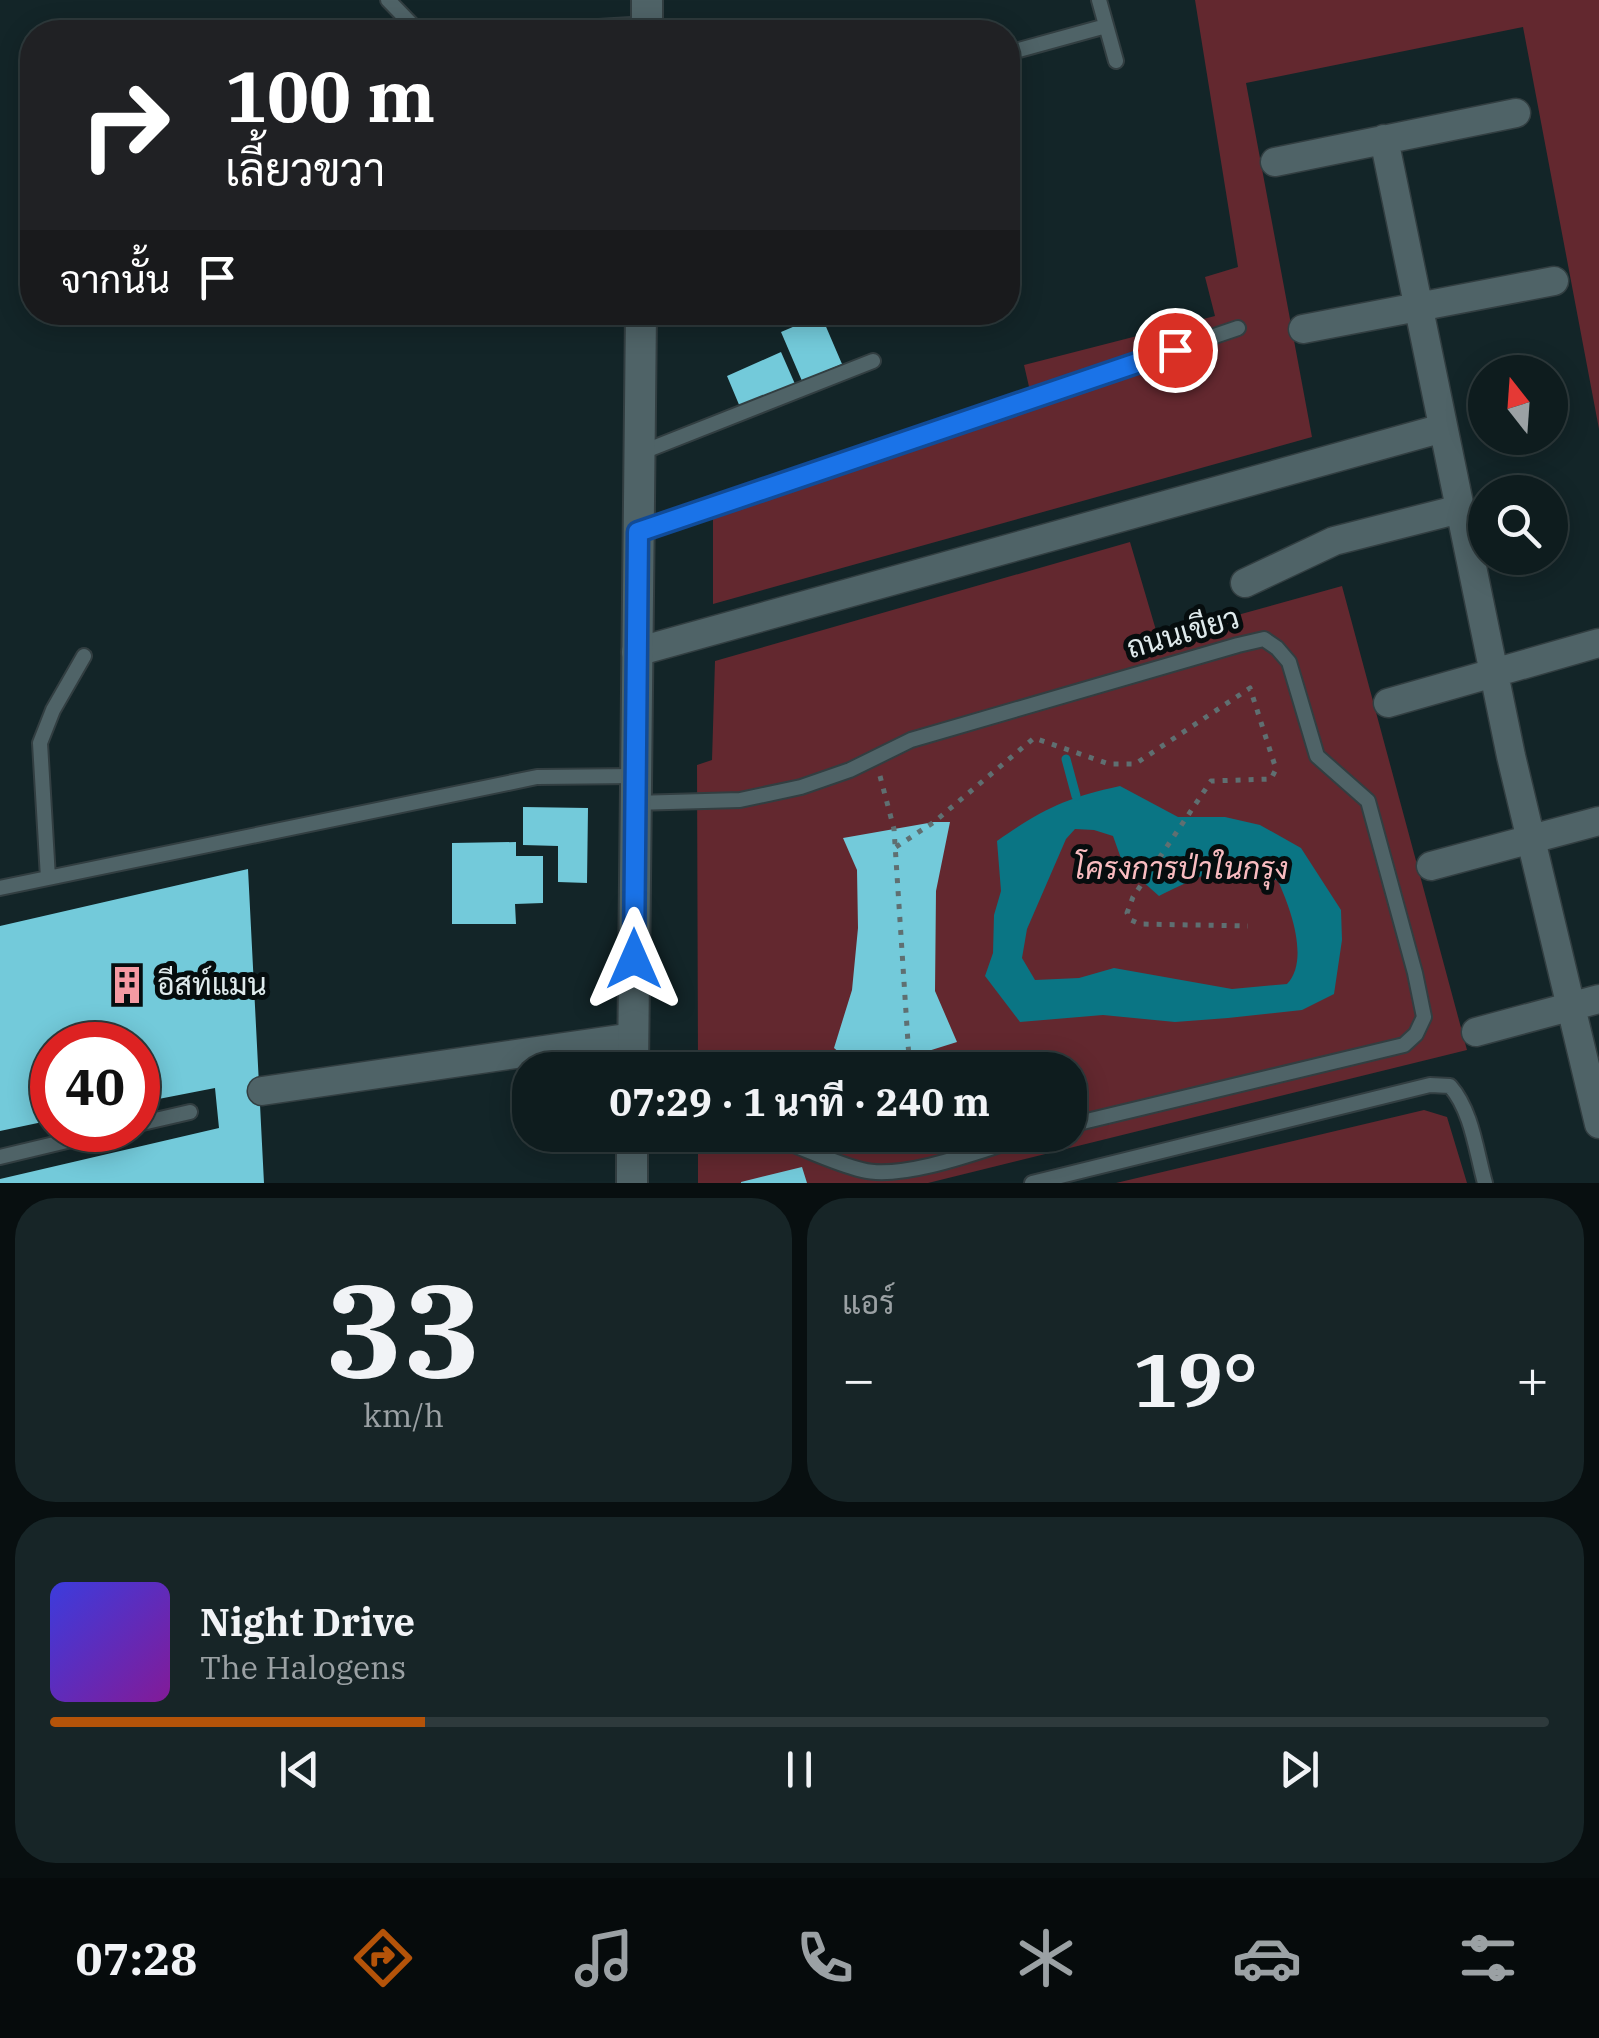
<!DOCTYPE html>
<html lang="th">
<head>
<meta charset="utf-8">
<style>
	:root { --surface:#0e1c1e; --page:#172527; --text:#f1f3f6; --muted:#9ba1a4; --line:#2e3a3c; --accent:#b45309 }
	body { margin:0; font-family:"IBM Plex Serif",Sarabun,serif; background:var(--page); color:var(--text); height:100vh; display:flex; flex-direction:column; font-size:38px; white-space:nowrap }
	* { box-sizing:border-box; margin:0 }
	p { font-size:32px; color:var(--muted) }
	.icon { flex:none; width:55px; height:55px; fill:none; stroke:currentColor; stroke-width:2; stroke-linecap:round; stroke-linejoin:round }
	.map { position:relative; height:1183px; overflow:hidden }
	.drawer { display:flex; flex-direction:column; gap:15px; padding:15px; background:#080f10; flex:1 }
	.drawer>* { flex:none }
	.guide { position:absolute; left:20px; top:20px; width:1000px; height:305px; border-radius:40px; box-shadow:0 5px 25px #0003,0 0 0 2px var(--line); background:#202124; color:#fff; overflow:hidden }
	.needle { width:65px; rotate:343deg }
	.tools { position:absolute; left:1468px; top:355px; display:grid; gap:20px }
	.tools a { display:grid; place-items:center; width:100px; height:100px; border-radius:50%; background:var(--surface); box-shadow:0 5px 25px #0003,0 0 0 2px var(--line); font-size:50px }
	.speed { position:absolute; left:30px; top:1022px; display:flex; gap:20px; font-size:50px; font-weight:700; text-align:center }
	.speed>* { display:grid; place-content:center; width:130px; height:130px; border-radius:50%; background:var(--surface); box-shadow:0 5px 25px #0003,0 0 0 2px var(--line); line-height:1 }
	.speed .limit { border:15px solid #d22; background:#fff; color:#111 }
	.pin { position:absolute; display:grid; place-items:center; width:85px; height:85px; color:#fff; margin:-42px; border:5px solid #fff; border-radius:50%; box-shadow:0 2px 10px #0007 }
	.me { position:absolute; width:110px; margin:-55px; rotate:0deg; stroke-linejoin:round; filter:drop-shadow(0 0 8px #0008) }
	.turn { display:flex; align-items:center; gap:35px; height:210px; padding:0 40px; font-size:45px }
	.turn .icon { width:130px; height:130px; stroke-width:2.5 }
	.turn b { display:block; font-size:70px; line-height:85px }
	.then { display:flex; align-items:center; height:95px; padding:0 40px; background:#0003; gap:20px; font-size:38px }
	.big { font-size:75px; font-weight:700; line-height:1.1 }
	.drawer .tile { flex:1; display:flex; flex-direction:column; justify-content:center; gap:15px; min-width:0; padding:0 35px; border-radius:40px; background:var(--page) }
	.drawer .dial { align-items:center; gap:0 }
	.dial b { font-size:130px; line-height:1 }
	.song { display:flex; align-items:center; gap:30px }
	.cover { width:120px; height:120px; border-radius:15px; background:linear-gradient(135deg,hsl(240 70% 55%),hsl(290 70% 35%)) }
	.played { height:10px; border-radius:5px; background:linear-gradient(90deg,var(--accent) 25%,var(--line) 25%) }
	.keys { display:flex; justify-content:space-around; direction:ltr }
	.heat { display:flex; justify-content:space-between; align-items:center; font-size:55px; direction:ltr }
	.drawer .tiles { flex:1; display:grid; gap:15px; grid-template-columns:1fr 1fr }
	.tile:last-child { grid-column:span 2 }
	.trip { position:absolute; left:512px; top:1052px; width:575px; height:100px; border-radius:40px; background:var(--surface); box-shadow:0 5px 25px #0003,0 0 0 2px var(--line); font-weight:700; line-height:100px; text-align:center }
	.tab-bar { display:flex; height:160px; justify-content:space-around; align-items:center; background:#060b0c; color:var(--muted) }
	.tab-bar .icon { width:70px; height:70px }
	.tab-bar .selected { color:var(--accent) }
	.tab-bar b { font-size:45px; color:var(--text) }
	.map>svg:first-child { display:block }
</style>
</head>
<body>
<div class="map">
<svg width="1599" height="1183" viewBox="0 0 1599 1183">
	<rect width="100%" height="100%" fill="#132528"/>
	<path fill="#63282f" d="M1195,0H1599V429L1523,27L1246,83L1312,437L713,604V505L1030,391L1024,365L1215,316L1205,277L1238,267Z
		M1130,542L1158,637L1342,586L1467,1050L928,1183H698V1135H1070V1070H698L697,765L712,760L715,661Z
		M1424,1110L1447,1117L1467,1183H1116Z"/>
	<path fill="#0a7584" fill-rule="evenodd" d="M1120,786L1178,817H1225L1260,825L1301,848L1341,910L1342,940L1334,994L1302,1010L1228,1018L1175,1022L1103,1015L1020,1022L985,976L993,953L994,915L1001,891L997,841C1043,809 1065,798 1120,786ZM1075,829L1094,830L1113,836L1123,864L1159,896C1203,875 1229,857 1278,881C1290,907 1310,960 1287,984L1232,989L1114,968L1079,978L1035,980L1022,958L1027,929L1066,839Z"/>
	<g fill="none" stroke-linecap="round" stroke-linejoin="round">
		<path stroke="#0a7584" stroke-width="9" d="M1066,759L1076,796"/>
	</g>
	<path fill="#73cada" d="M821,315L842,364L802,381L781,332Z
		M781,352L795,384L740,407L727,376Z
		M523,807L588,808L587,883L558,882V846L523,845Z
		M934,822H950L936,891L935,991L957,1042L877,1067L846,1058L834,1048L852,990L858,928L857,870L843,838Z
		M516,842V856H543V903L515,904L516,924H452V843Z
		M248,869L264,1183H0V1179L219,1128L215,1088L138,1103V1045H52V1120L0,1131V926Z
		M802,1167L807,1183H741V1182Z"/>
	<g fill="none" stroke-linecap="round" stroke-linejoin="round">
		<g stroke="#323e41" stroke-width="18">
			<path id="lane" d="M388,0L419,32
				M1099,0L1116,61
				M517,32L647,24
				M1008,53L1106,26
				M640,453L873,361
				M639,532L1238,328
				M634,803L740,800L801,787L850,770L911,740L1238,645L1264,639L1277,648L1289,662L1317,756L1368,801L1415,973L1424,1017L1416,1034L1404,1045L1070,1125
				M48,878L40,743L53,710L84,656
				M0,888L537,777L635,776
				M138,1124L190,1112
				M766,1135C799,1145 829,1162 862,1170C904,1181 988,1148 1030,1135
				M0,1157L113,1130
				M1032,1183L1430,1085L1450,1086C1472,1111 1476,1151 1485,1183"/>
		</g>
		<g stroke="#323e41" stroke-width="31">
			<path id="street" d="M1384,139L1511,756L1599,1124
				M1275,162L1516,113
				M1303,329L1554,281
				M1245,583L1334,541L1460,509
				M636,652L1443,428
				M1388,703L1599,643
				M1431,866L1599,821
				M1476,1032L1599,999
				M262,1091L633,1037"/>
		</g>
		<g stroke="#323e41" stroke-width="34">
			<path id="secondary" d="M647,32V0
				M633,1070L641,312
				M632,1183V1135"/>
		</g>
		<path stroke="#5f6f71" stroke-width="5" stroke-dasharray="5 8" stroke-linecap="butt" d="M880,776L894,829L909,1058L913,1070
			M896,847L934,822L1034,738L1109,764H1135L1250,688L1276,769L1271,779L1211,781L1133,897L1127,913L1131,920L1140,924L1248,926"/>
		<use href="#lane" stroke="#4f6367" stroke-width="14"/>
		<use href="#street" stroke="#4f6367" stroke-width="28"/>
		<use href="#secondary" stroke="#4f6367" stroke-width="30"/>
	</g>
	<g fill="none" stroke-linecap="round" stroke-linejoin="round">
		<g stroke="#114b97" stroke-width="25">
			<path id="route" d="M634,959L638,532L1175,350"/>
		</g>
		<use href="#route" stroke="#1a73e8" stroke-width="18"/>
	</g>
	<defs>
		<g id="building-bare" transform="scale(3)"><path d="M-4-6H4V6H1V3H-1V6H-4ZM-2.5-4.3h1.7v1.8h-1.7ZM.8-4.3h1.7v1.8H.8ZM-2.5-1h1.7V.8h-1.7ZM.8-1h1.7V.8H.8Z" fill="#f49aa2" stroke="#060d0e" stroke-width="2.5" paint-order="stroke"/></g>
	</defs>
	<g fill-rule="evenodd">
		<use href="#building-bare" x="127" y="985"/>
	</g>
	<g text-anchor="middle" stroke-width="10" stroke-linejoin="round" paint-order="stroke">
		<g font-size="30" fill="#dfeaec" stroke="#060d0e">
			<text transform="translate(1183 633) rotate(-16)" y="10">ถนนเขียว</text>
		</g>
		<g font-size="30" font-style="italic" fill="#f9bcc0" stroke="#060d0e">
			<text x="1181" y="879">โครงการป่าในกรุง</text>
		</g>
		<g font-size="30" fill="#dfeaec" stroke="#060d0e" text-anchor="start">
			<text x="157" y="995">อีสท์แมน</text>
		</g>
	</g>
</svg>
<div class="tools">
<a><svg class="needle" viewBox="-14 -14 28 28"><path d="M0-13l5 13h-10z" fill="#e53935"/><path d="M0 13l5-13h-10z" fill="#9ba1a4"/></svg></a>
<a><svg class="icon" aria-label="search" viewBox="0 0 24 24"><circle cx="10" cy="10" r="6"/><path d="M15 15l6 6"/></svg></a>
</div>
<div class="speed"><div class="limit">40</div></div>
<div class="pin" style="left:1175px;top:350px;background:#d93025"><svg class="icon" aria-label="arrive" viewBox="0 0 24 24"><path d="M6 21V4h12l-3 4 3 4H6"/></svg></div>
<svg class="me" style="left:634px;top:959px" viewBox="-20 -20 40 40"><path d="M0-17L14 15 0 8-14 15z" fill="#1a73e8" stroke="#fff" stroke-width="4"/></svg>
<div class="trip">07:29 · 1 นาที · 240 m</div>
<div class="guide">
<div class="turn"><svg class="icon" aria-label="right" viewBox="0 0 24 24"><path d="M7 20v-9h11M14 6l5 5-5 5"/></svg><div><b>100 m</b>เลี้ยวขวา</div></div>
<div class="then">จากนั้น<svg class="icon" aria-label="arrive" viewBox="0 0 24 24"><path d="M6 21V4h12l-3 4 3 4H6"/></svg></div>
</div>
</div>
<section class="drawer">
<div class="tiles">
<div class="tile dial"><b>33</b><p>km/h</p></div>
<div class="tile"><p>แอร์</p>
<div class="heat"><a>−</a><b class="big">19°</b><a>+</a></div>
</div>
<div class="tile">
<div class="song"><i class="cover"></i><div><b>Night Drive</b><p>The Halogens</p></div></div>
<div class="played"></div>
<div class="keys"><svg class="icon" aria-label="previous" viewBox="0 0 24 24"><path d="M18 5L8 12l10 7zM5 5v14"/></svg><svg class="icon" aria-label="pause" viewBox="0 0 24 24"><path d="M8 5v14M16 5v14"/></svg><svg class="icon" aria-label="next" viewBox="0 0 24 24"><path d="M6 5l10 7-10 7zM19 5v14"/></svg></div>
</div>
</div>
</section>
<nav class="tab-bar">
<b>07:28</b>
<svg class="icon selected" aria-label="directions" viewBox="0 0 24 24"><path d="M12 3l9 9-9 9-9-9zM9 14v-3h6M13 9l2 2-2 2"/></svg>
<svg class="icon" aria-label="music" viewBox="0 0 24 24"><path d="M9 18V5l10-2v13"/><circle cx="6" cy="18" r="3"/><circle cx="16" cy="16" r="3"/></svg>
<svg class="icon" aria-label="phone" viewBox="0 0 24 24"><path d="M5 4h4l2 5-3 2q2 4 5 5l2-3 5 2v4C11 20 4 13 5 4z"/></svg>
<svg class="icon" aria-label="climate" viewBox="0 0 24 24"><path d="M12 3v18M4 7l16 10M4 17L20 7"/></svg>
<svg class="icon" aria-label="car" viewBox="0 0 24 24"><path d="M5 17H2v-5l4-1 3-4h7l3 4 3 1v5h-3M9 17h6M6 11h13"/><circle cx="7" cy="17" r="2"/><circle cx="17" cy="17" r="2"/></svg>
<svg class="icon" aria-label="filters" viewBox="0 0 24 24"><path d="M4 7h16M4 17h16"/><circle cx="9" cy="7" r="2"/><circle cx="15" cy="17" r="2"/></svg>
</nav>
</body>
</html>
